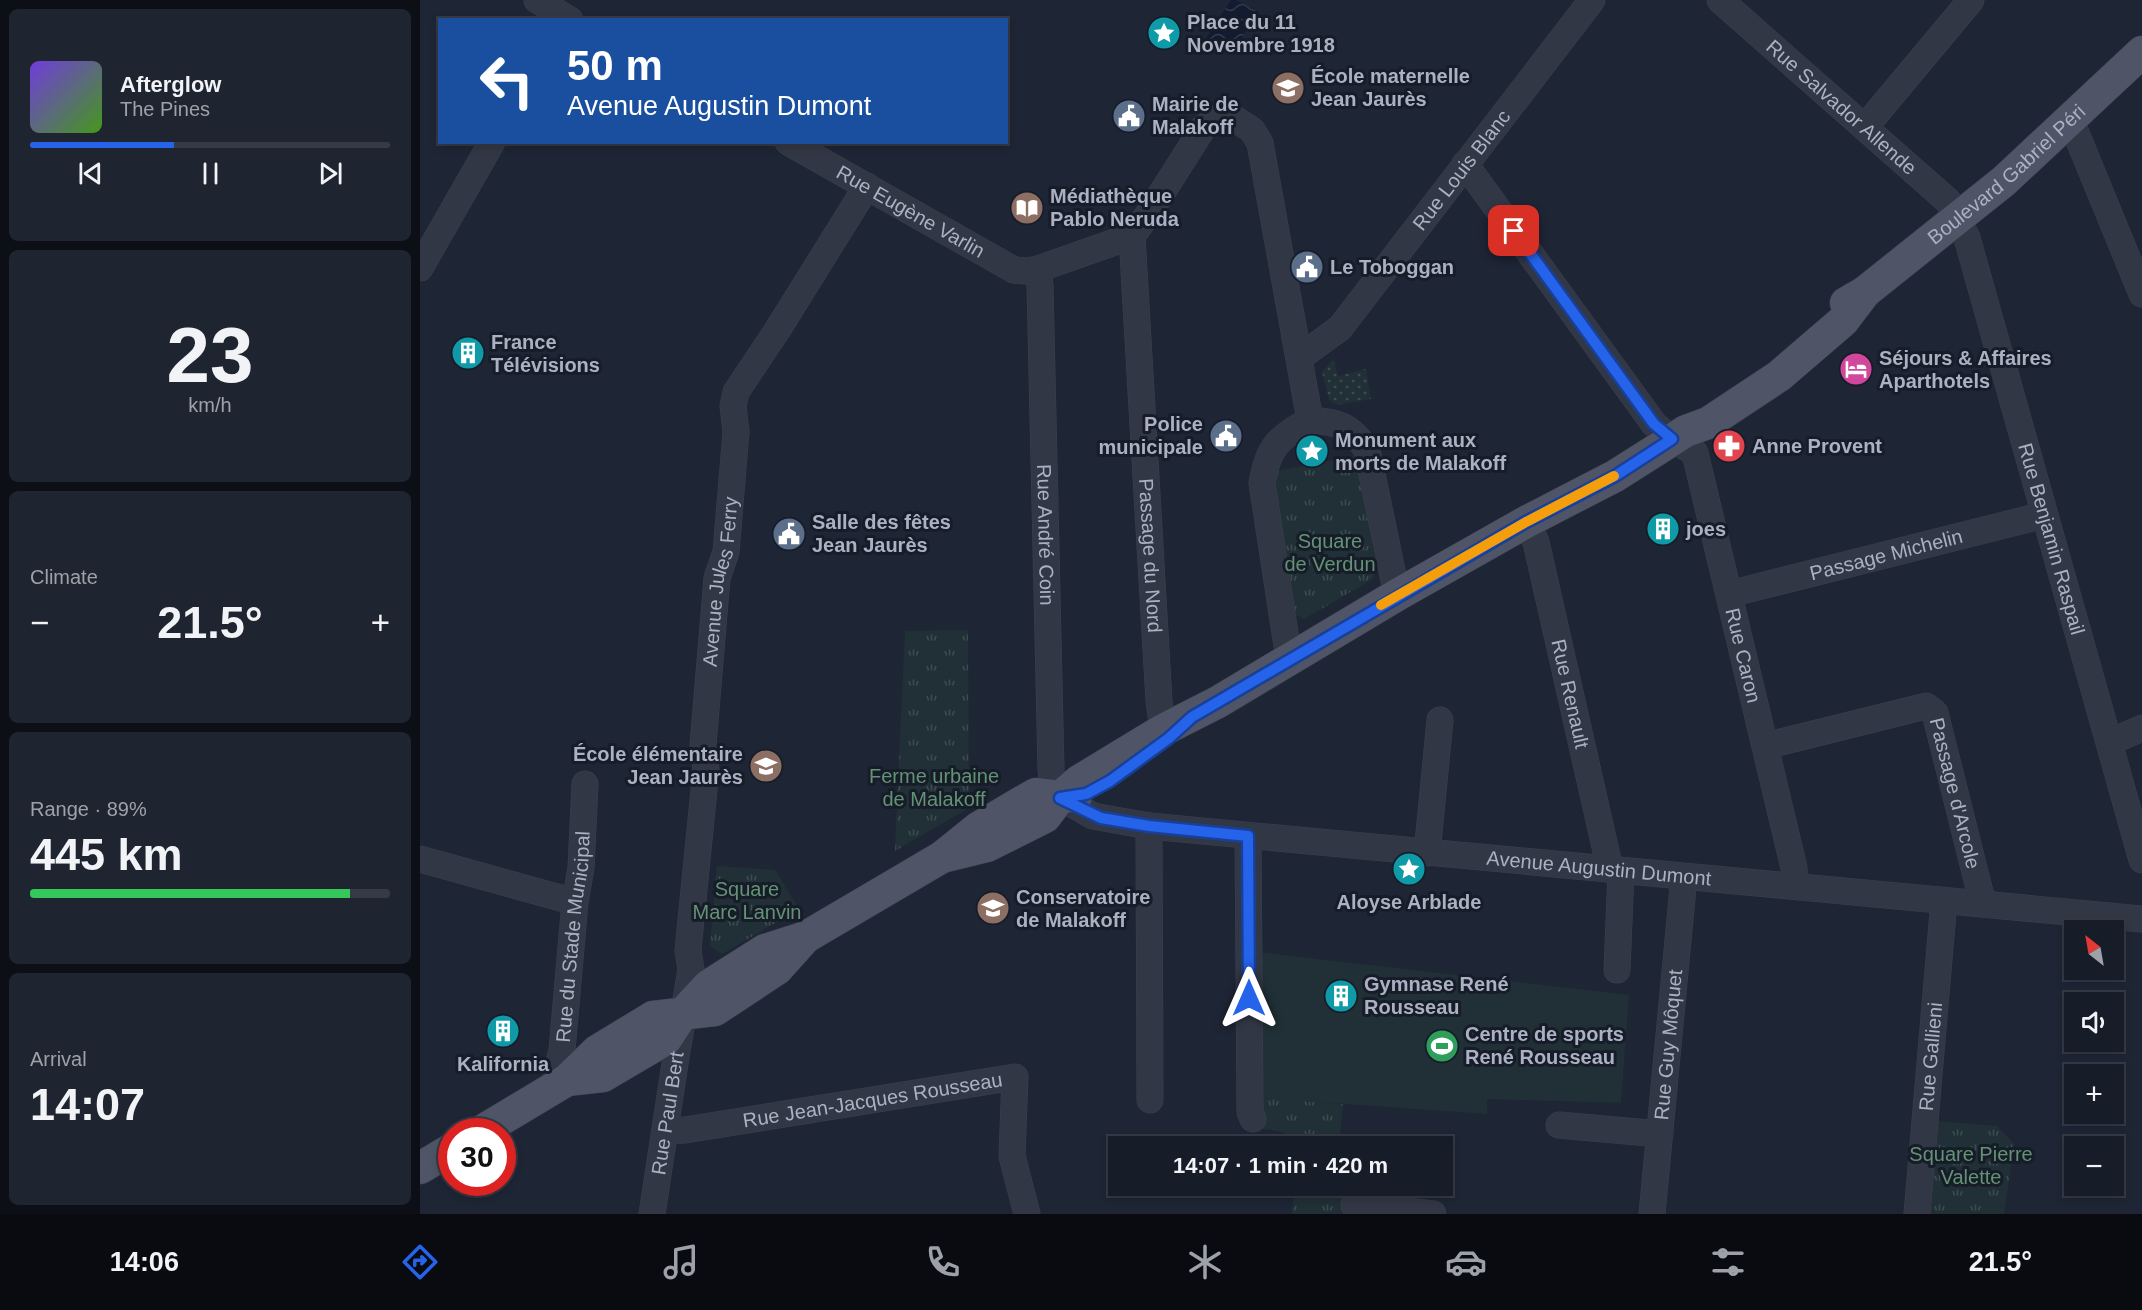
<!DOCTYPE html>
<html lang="en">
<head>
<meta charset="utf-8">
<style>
	:root { --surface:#161c28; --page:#1f2530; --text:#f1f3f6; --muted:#9ea1a8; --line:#353a45; --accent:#2563eb }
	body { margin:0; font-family:Helvetica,sans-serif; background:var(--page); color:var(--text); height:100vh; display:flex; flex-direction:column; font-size:22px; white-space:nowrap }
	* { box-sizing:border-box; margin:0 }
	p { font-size:20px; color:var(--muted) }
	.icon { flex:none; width:33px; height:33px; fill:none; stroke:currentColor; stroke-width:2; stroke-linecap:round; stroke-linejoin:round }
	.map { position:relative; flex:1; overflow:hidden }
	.panel { display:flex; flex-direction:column; gap:9px; padding:9px; background:#0c0f16; width:420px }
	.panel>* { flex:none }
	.banner { position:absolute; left:18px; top:18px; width:570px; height:126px; border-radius:0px; box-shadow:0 3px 9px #0003,0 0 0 2px var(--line); background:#1a4fa0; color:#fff; overflow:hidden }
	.needle { width:39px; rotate:329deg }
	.tools { position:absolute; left:1644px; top:920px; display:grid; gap:12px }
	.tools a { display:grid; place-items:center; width:60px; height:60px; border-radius:0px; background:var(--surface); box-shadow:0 3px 9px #0003,0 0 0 2px var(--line); font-size:30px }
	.speed { position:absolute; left:18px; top:1118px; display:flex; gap:12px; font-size:30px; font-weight:700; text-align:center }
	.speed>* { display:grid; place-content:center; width:78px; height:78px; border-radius:50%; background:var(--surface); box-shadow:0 3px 9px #0003,0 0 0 2px var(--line); line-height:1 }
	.speed .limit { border:9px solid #d22; background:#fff; color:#111 }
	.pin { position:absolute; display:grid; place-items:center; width:51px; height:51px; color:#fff; margin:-26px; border-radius:12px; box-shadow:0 3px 9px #0006 }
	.me { position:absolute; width:66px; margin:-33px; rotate:0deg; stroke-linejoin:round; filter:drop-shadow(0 0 4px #0008) }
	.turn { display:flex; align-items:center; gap:21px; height:126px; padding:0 30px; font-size:27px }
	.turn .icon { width:78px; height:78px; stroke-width:2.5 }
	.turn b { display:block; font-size:42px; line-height:51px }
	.big { font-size:45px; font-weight:800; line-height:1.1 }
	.panel .card { flex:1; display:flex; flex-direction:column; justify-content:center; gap:9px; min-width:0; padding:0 21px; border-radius:9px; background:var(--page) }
	.panel .dial { align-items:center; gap:0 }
	.dial b { font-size:78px; line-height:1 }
	.song { display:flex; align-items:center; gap:18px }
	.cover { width:72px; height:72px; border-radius:9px; background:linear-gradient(135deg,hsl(260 70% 55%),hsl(100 70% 35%)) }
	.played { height:6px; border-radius:3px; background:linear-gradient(90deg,var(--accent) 40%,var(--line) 40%) }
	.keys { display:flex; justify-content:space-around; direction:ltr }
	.heat { display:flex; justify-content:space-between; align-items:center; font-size:33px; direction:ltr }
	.charge { height:9px; border-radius:4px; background:linear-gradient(90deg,#34c759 89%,var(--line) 0) }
	.trip { position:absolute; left:688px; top:1136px; width:345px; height:60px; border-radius:0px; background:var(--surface); box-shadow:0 3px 9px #0003,0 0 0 2px var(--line); font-weight:800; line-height:60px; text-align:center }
	.dock { display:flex; height:96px; justify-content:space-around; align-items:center; background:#090b10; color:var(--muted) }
	.dock .icon { width:42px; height:42px }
	.dock .current { color:var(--accent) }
	.dock b { font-size:27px; color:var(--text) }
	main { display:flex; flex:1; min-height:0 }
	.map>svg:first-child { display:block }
</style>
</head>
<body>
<main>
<section class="panel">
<div class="card">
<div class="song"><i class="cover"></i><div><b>Afterglow</b><p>The Pines</p></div></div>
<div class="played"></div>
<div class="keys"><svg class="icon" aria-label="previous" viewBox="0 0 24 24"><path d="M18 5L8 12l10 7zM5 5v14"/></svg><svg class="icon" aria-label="pause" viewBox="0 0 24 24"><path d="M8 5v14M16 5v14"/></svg><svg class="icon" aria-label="next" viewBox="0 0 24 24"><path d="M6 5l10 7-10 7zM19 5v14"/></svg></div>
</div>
<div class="card dial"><b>23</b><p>km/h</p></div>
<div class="card"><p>Climate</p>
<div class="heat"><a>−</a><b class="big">21.5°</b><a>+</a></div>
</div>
<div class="card"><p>Range · 89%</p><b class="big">445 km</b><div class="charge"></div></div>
<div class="card"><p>Arrival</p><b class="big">14:07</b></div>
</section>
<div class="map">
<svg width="1722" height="1214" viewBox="0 0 1722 1214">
	<defs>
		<pattern id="grass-dots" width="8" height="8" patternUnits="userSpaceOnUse" patternTransform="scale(1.5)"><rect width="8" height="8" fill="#203036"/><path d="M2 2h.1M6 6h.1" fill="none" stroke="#3e4c51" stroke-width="1.8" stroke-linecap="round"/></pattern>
		<pattern id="park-tufts" width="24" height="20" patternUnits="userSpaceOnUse" patternTransform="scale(1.5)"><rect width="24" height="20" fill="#203036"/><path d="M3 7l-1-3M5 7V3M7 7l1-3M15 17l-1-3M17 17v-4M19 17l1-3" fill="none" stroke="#3e4c51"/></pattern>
		<pattern id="water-waves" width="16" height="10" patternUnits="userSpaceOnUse" patternTransform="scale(1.5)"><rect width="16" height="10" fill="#131b31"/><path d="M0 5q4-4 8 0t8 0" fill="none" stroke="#333a4d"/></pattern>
	</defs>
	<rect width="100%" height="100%" fill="#1e2535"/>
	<path fill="url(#grass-dots)" d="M913,359L918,376L946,369L951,399L917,405L909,400L902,372Z"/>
	<path fill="url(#park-tufts)" d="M936,456L957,571L951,580L884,619L876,615L852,472Z
		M548,630L549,808L475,851L485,631Z
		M297,866L355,870L379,909L302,954L290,946Z
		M838,1098L923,1104L919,1146H877C868,1127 848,1130 829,1128Z
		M1516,1121L1577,1126L1594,1144L1584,1214H1508Z
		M875,1185H915L914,1195L935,1197L933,1214H872Z"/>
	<path fill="#203036" d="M838,952L1209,995L1201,1103L1067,1099V1114L838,1098Z"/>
	<path fill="url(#water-waves)" d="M811,0H816L838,12L812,53L786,38Z"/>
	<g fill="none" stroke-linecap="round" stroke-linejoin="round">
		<g stroke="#3b404f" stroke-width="27">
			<g id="minor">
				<path d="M117,0L150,20"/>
				<path id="s1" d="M1300,0L1528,201L1547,238L1722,860"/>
				<path d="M1651,121L1722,294"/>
				<path d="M1445,127L1551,0"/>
				<path id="s2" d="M368,142L594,270L606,271L618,269L712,236L729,213L783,128L798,118L815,119L832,130L840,143L890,420"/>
				<path id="s3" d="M1045,164L1234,424L1252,439L1275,453L1374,868L1375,886"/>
				<path id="s4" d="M712,236L739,701L743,730"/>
				<path d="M0,268L72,142"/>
				<path id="s5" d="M618,269L620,285L631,769L632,780L640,797L673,816L729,826L1722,919"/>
				<path id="s6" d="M879,358L920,328L1172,0"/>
				<path d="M890,420C919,422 930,425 947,450L977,595"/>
				<path id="s7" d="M1106,522L1116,542L1190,869"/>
				<path id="s8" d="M1309,594L1624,515"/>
				<path d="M869,659L842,483C848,447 858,438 890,420"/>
				<path d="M1690,742L1722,728"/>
				<path id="s9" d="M1345,746L1506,706L1515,713L1563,904"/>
				<path d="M729,826L730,1100"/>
				<path d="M828,836L830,1112L833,1119"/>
				<path d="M1007,853L1020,720"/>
				<path d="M0,859L155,902"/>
				<path d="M1197,970L1201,871"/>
				<path id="s10" d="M133,1088L142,1050L155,902L161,868L165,784"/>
				<path d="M1139,1125L1240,1134"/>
				<path id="s11" d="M245,1131L265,1130L595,1077L592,1156L607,1214"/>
				<path d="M934,1205L1013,1214"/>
				<path id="s12" d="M232,1214L256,1057L271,970L268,950L286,770L283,745L297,578L306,552L316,432L313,406L316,392L358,329L447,186"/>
				<path id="s13" d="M1232,1214L1264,877"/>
				<path id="s14" d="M1497,1214L1524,901"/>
			</g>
		</g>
		<g stroke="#3b404f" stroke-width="33">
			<g id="major">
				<path id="s15" d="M1426,303L1445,292L1584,181L1722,52"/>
				<path d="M522,857L567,846L625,817L640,797L659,781L743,730L798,702L977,595L1106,522L1195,476L1266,431L1288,423L1359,376L1423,321L1445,292"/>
				<path d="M147,1080L183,1076L246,1039L263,1013L288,986L345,950L386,937L522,857L558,828L600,803L616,794L640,797L656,796"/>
				<path d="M62,1131L147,1080L177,1051L233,1017L295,1010L357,969L384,939"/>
				<path d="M0,1168L32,1149"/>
			</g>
		</g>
		<use href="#minor" stroke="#323745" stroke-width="26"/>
		<use href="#major" stroke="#4f5566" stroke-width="32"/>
	</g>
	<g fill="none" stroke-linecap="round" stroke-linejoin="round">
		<g stroke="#184099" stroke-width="15">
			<path id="route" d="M829,998L828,836L729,826L681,818L640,798L666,794L690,781L749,738L772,717L1106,522L1195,476L1252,439L1234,424L1094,231"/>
		</g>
		<use href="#route" stroke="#2563eb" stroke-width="10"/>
		<path stroke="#f59e0b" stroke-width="10" d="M961,605L1106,522L1194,476"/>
	</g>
	<defs>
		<g id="sight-disc" transform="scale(1.725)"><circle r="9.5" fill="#0f9aa8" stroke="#171c29"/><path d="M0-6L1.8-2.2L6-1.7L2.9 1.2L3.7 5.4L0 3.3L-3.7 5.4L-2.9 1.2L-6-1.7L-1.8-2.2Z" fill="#fff"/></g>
		<g id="school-disc" transform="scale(1.725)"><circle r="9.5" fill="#8d6e63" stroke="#171c29"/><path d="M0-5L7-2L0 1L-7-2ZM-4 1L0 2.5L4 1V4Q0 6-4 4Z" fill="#fff"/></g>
		<g id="civic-disc" transform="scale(1.725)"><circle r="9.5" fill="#5c6f8a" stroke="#171c29"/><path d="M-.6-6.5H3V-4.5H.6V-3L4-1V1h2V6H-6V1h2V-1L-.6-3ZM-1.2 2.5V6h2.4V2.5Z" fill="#fff"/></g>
		<g id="library-disc" transform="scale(1.725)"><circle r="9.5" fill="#8d6e63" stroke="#171c29"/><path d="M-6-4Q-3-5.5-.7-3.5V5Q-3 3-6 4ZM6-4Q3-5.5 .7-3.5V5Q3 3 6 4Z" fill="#fff"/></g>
		<g id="building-disc" transform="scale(1.725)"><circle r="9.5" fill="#0f9aa8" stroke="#171c29"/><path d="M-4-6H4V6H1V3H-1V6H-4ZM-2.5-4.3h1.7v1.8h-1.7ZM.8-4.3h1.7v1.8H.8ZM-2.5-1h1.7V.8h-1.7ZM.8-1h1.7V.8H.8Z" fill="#fff"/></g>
		<g id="hotel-disc" transform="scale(1.725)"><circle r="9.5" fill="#d1479c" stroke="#171c29"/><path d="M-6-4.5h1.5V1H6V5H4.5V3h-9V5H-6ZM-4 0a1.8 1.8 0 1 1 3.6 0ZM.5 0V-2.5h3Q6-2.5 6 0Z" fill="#fff"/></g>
		<g id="pharmacy-disc" transform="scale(1.725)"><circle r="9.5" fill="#e0444e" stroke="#171c29"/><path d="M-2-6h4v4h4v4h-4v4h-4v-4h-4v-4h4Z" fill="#fff"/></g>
		<g id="stadium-disc" transform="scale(1.725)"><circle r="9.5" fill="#2e9e5b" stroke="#171c29"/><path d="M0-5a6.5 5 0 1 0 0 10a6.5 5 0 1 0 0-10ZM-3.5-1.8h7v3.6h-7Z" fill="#fff"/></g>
	</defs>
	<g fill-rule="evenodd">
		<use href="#sight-disc" x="744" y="33"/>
		<use href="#school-disc" x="868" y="88"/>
		<use href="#civic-disc" x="709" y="116"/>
		<use href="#library-disc" x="607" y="208"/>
		<use href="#civic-disc" x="887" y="267"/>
		<use href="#building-disc" x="48" y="353"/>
		<use href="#hotel-disc" x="1436" y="369"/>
		<use href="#civic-disc" x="806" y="436"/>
		<use href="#pharmacy-disc" x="1309" y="446"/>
		<use href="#sight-disc" x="892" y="451"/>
		<use href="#building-disc" x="1243" y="529"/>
		<use href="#civic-disc" x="369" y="534"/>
		<use href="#school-disc" x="346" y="766"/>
		<use href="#sight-disc" x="989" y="869"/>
		<use href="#school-disc" x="573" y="908"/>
		<use href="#building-disc" x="921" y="996"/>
		<use href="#building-disc" x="83" y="1031"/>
		<use href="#stadium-disc" x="1022" y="1046"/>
	</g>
	<g text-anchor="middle" stroke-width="6" stroke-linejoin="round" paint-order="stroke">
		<g font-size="20" font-weight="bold" fill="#abb1c3" stroke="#171c29" text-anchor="start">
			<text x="767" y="29">Place du 11<tspan x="767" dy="23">Novembre 1918</tspan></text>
			<text x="891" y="83">École maternelle<tspan x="891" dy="23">Jean Jaurès</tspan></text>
			<text x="732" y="111">Mairie de<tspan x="732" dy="23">Malakoff</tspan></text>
			<text x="630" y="203">Médiathèque<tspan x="630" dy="23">Pablo Neruda</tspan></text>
			<text x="910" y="274">Le Toboggan</text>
			<text x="71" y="349">France<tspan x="71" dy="23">Télévisions</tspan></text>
			<text x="1459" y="365">Séjours &amp; Affaires<tspan x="1459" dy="23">Aparthotels</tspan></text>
			<text x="783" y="431" text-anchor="end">Police<tspan x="783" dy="23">municipale</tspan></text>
			<text x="915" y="447">Monument aux<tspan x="915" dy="23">morts de Malakoff</tspan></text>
			<text x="1332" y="453">Anne Provent</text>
			<text x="392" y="529">Salle des fêtes<tspan x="392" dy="23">Jean Jaurès</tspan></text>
			<text x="1266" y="536">joes</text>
			<text x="323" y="761" text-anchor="end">École élémentaire<tspan x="323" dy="23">Jean Jaurès</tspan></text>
			<text x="596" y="904">Conservatoire<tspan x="596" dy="23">de Malakoff</tspan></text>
			<text x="989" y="909" text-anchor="middle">Aloyse Arblade</text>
			<text x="944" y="991">Gymnase René<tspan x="944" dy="23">Rousseau</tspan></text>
			<text x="1045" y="1041">Centre de sports<tspan x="1045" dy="23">René Rousseau</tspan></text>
			<text x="83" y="1071" text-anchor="middle">Kalifornia</text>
		</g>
		<g font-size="20" fill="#abb1c3" stroke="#171c29">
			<text dy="7" stroke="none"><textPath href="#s1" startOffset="162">Rue Salvador Allende</textPath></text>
			<text dy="7" stroke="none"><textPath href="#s6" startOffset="250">Rue Louis Blanc</textPath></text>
			<text dy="7" stroke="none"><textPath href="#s15" startOffset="206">Boulevard Gabriel Péri</textPath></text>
			<text dy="7" stroke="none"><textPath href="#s2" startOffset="141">Rue Eugène Varlin</textPath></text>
			<text dy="7" stroke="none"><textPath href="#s5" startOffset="266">Rue André Coin</textPath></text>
			<text dy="7" stroke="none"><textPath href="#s1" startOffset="658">Rue Benjamin Raspail</textPath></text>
			<text dy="7" stroke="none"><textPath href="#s4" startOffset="320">Passage du Nord</textPath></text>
			<text dy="7" stroke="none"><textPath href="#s8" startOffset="162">Passage Michelin</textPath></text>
			<text dy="7" stroke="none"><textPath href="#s12" startOffset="638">Avenue Jules Ferry</textPath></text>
			<text dy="7" stroke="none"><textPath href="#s3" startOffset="580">Rue Caron</textPath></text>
			<text dy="7" stroke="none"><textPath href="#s7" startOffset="178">Rue Renault</textPath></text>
			<text dy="7" stroke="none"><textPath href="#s9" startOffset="260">Passage d'Arcole</textPath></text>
			<text dy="7" stroke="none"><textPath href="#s5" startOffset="1077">Avenue Augustin Dumont</textPath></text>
			<text dy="7" stroke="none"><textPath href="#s10" startOffset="153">Rue du Stade Municipal</textPath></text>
			<text dy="7" stroke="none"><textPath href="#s13" startOffset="170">Rue Guy Môquet</textPath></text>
			<text dy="7" stroke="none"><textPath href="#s14" startOffset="158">Rue Gallieni</textPath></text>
			<text dy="7" stroke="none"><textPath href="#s11" startOffset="210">Rue Jean-Jacques Rousseau</textPath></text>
			<text dy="7" stroke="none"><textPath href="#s12" startOffset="102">Rue Paul Bert</textPath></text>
		</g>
		<g font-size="20" fill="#639275" stroke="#171c29">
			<text x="910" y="548">Square<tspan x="910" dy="23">de Verdun</tspan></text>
			<text x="514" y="783">Ferme urbaine<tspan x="514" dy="23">de Malakoff</tspan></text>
			<text x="327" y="896">Square<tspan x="327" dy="23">Marc Lanvin</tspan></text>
			<text x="1551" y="1161">Square Pierre<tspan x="1551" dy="23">Valette</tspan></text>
		</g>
	</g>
</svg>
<div class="tools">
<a><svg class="needle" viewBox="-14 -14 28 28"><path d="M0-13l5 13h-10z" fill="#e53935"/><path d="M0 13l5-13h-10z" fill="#9ea1a8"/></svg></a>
<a><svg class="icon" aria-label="sound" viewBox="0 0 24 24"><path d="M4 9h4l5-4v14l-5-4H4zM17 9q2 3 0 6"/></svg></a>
<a>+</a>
<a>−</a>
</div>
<div class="speed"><div class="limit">30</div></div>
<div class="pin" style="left:1094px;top:231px;background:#d93025"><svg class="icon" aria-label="arrive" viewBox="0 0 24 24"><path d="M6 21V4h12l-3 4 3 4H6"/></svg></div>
<svg class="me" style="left:829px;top:998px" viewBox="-20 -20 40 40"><path d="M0-17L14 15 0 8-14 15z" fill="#2563eb" stroke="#fff" stroke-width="4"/></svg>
<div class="trip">14:07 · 1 min · 420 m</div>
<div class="banner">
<div class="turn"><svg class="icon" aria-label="left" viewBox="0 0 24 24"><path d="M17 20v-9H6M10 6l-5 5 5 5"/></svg><div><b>50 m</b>Avenue Augustin Dumont</div></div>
</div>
</div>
</main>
<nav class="dock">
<b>14:06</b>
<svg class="icon current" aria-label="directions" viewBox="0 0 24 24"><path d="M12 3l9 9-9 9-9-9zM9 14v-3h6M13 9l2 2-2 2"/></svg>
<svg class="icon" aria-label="music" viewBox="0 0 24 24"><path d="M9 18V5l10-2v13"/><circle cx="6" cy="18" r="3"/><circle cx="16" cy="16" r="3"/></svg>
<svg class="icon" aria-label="phone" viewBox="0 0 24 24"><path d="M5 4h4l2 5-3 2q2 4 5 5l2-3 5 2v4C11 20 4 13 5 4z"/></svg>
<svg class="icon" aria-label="climate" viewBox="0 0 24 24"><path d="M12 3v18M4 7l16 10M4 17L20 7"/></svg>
<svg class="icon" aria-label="car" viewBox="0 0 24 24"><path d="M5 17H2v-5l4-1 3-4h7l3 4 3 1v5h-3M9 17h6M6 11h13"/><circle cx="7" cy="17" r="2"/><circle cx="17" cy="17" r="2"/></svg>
<svg class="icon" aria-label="filters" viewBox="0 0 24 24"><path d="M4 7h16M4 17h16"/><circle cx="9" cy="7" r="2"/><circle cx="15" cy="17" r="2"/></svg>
<b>21.5°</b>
</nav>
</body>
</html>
